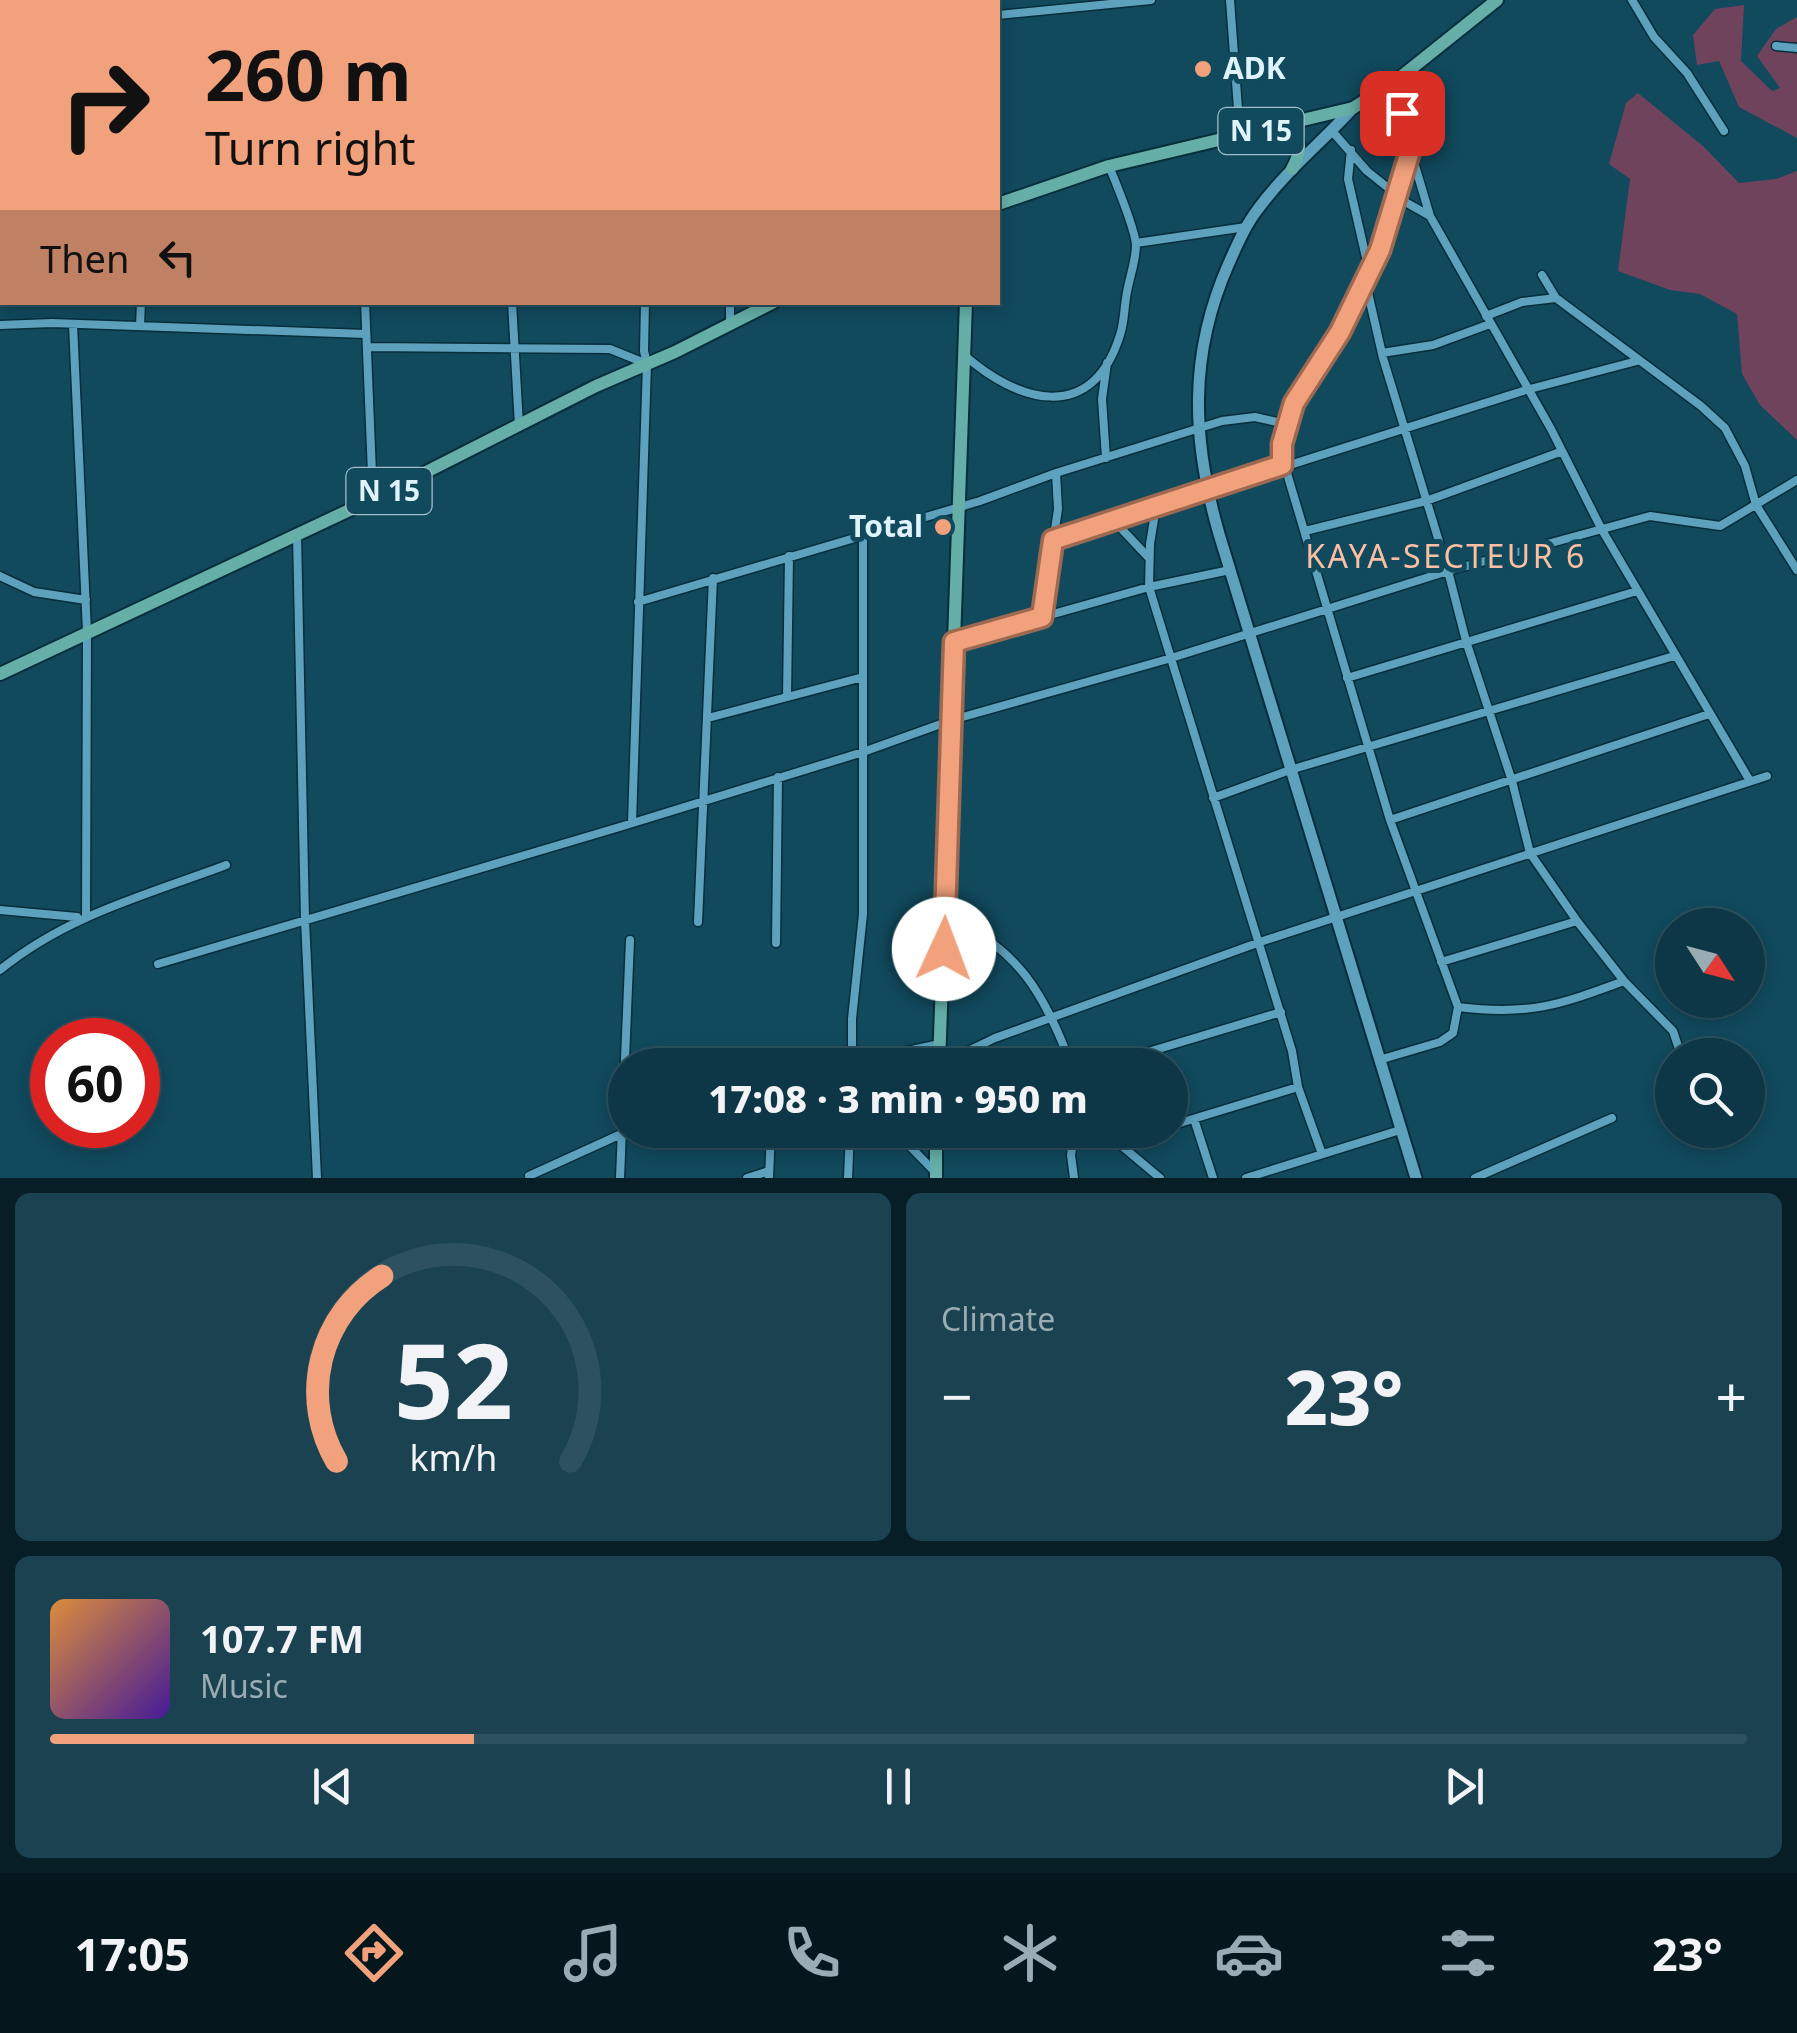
<!DOCTYPE html>
<html lang="en">
<head>
<meta charset="utf-8">
<style>
	:root { --surface:#0d3746; --page:#1b4251; --text:#f1f3f6; --muted:#9aacb3; --line:#2d515f; --accent:#f1a17c }
	body { margin:0; font-family:"Noto Sans",sans-serif; background:var(--page); color:var(--text); height:100vh; display:flex; flex-direction:column; font-size:38px; white-space:nowrap }
	* { box-sizing:border-box; margin:0 }
	p { font-size:32px; color:var(--muted) }
	.icon { flex:none; width:55px; height:55px; fill:none; stroke:currentColor; stroke-width:2; stroke-linecap:round; stroke-linejoin:round }
	.map { position:relative; height:1178px; overflow:hidden }
	.side { display:flex; flex-direction:column; gap:15px; padding:15px; background:#071e26; flex:1 }
	.side>* { flex:none }
	.hud { position:absolute; left:0px; top:0px; width:1000px; height:305px; box-shadow:0 5px 15px #0003,0 0 0 2px var(--line); background:#f1a17c; color:#111; overflow:hidden }
	.needle { width:65px; rotate:126deg }
	.fabs { position:absolute; left:1655px; top:908px; display:grid; gap:20px }
	.fabs a { display:grid; place-items:center; width:110px; height:110px; border-radius:50%; background:var(--surface); box-shadow:0 5px 15px #0003,0 0 0 2px var(--line); font-size:50px }
	.speed { position:absolute; left:30px; top:1018px; display:flex; gap:20px; font-size:50px; font-weight:700; text-align:center }
	.speed>* { display:grid; place-content:center; width:130px; height:130px; border-radius:50%; background:var(--surface); box-shadow:0 5px 15px #0003,0 0 0 2px var(--line); line-height:1 }
	.speed .limit { border:15px solid #d22; background:#fff; color:#111 }
	.pin { position:absolute; display:grid; place-items:center; width:85px; height:85px; color:#fff; margin:-42px; border-radius:20px; box-shadow:0 5px 15px #0006 }
	.me { position:absolute; width:110px; margin:-55px; rotate:2deg; stroke-linejoin:round; filter:drop-shadow(0 0 8px #0008) }
	.turn { display:flex; align-items:center; gap:35px; height:210px; padding:0 40px; font-size:45px }
	.turn .icon { width:130px; height:130px; stroke-width:2.5 }
	.turn b { display:block; font-size:70px; line-height:85px }
	.then { display:flex; align-items:center; height:95px; padding:0 40px; background:#0003; gap:20px; font-size:38px }
	.big { font-size:75px; font-weight:800; line-height:1.1 }
	.side .tile { flex:1; display:flex; flex-direction:column; justify-content:center; gap:15px; min-width:0; padding:0 35px; border-radius:15px; background:var(--page) }
	.side .dial { align-items:center; gap:0 }
	.dial svg { height:260px; overflow:visible; fill:none; stroke:var(--line); stroke-width:7; stroke-linecap:round; text-anchor:middle }
	.dial text { fill:var(--text); stroke:none }
	.song { display:flex; align-items:center; gap:30px }
	.cover { width:120px; height:120px; border-radius:15px; background:linear-gradient(135deg,hsl(30 70% 55%),hsl(260 70% 35%)) }
	.played { height:10px; border-radius:5px; background:linear-gradient(90deg,var(--accent) 25%,var(--line) 25%) }
	.keys { display:flex; justify-content:space-around; direction:ltr }
	.heat { display:flex; justify-content:space-between; align-items:center; font-size:55px; direction:ltr }
	.side .tiles { flex:1; display:grid; gap:15px; grid-template-columns:1fr 1fr }
	.tile:last-child { grid-column:span 2 }
	.trip { position:absolute; left:608px; top:1048px; width:580px; height:100px; border-radius:50px; background:var(--surface); box-shadow:0 5px 15px #0003,0 0 0 2px var(--line); font-weight:800; line-height:100px; text-align:center }
	.tabs { display:flex; height:160px; justify-content:space-around; align-items:center; background:#05161c; color:var(--muted) }
	.tabs .icon { width:70px; height:70px }
	.tabs .current { color:var(--accent) }
	.tabs b { font-size:45px; color:var(--text) }
	.map>svg:first-child { display:block }
</style>
</head>
<body>
<div class="map">
<svg width="1797" height="1178" viewBox="0 0 1797 1178">
	<rect width="100%" height="100%" fill="#11495d"/>
	<path fill="#6f435c" d="M1744,5L1741,61L1772,91L1780,88L1757,56L1776,29L1797,17V138L1739,107L1719,61L1697,65L1693,35L1715,9Z
		M1638,93L1704,147L1739,183L1776,179L1797,171V440L1760,405L1742,374L1737,314L1700,294L1670,290L1618,271L1630,179L1609,164L1626,103Z"/>
	<g fill="none" stroke-linecap="round" stroke-linejoin="round">
		<g stroke="#062e3b" stroke-width="11">
			<path id="minor" d="M67,0V2
				M133,0V2
				M352,0L353,2
				M428,0L429,2
				M719,0V2
				M1230,0L1240,136
				M1632,0L1654,37L1687,73L1724,131
				M649,2V0
				M998,15L1151,0
				M1776,46L1797,48
				M1397,80L1406,135L1430,216L1551,429L1602,530L1750,781
				M1332,131L1367,171L1407,203L1430,216
				M1351,150L1348,179L1370,275
				M1136,243L1246,227
				M1542,275L1556,298L1701,406L1725,428L1745,466L1756,505L1797,570
				M1366,284L1383,358L1448,571L1466,641L1512,781L1530,853L1577,921L1624,981L1673,1031L1681,1055
				M365,302L373,498
				M512,302L519,426
				M730,302V323
				M1486,316L1522,302L1556,298
				M73,324L87,632L86,916
				M0,325L52,323L366,334
				M140,326L141,302
				M367,347L610,349L647,364
				M1382,353L1433,345L1490,324
				M963,354C1018,403 1092,425 1120,335C1124,323 1124,311 1126,298C1128,281 1136,262 1136,245C1135,229 1116,183 1109,166
				M1106,458L1102,399L1107,363
				M1156,507L1150,544L1149,587L1292,1051L1298,1087L1322,1154
				M1115,522L1149,558
				M1305,531L1426,501L1560,452
				M297,534L305,920L317,1178
				M1053,540L1526,390L1637,361
				M0,576L34,592L86,600
				M638,602L980,501L1056,473L1222,421L1255,417L1286,424
				M1042,617L1058,509L1056,473
				M954,642L1149,587L1230,570
				M1347,678L1637,591
				M787,697L789,556
				M708,718L863,677
				M1213,798L1290,770L1674,656
				M1390,820L1709,714
				M632,823L647,364L644,351L645,302
				M0,910L77,917
				M945,917C1017,946 1045,994 1071,1065
				M698,922L713,578
				M776,943L778,777
				M1441,962L1577,921
				M158,964L623,826L863,752L952,720L1168,659L1448,571L1650,516L1720,526L1797,480
				M0,970C67,915 147,895 226,865
				M1458,1007C1529,1016 1559,1005 1624,981
				M1379,1060L1440,1042L1453,1033L1458,1007L1390,820L1281,453C1285,388 1340,340 1367,283C1386,241 1396,195 1410,151
				M841,1065L940,1044
				M852,1065V1019L863,914V534
				M939,1065L995,1038L1260,942L1767,776
				M1105,1065L1281,1012
				M1194,1119L1213,1178
				M1170,1126L1298,1087
				M894,1130L936,1173
				M1094,1130L1117,1142L1160,1178
				M1117,1142L1157,1130
				M529,1176L630,1130
				M620,1178L630,940
				M747,1178L769,1171
				M769,1178L771,1130
				M848,1178L850,1130
				M1074,1178L1071,1155L1075,1130
				M1246,1178L1400,1130
				M1475,1178L1612,1118"/>
		</g>
		<g stroke="#062e3b" stroke-width="15">
			<path id="secondary" d="M1353,108C1322,142 1285,172 1258,209C1245,226 1237,245 1229,263C1188,355 1192,440 1219,534L1416,1178"/>
		</g>
		<g stroke="#062e3b" stroke-width="16">
			<path id="primary" d="M976,2L977,0
				M1283,126C1302,139 1303,149 1292,169
				M998,204L1109,166L1353,108L1397,80L1497,0
				M0,674L373,499L596,386L675,352L774,302
				M939,1065L966,302
				M936,1178V1130"/>
		</g>
		<use href="#minor" stroke="#5da1bd" stroke-width="8"/>
		<use href="#secondary" stroke="#5da1bd" stroke-width="11"/>
		<use href="#primary" stroke="#65afa8" stroke-width="12"/>
	</g>
	<g fill="none" stroke-linecap="round" stroke-linejoin="round">
		<g stroke="#9d6951" stroke-width="25">
			<path id="route" d="M944,949L954,642L1042,617L1053,540L1282,465V444L1294,403L1340,332L1380,250L1410,151L1402,113"/>
		</g>
		<use href="#route" stroke="#f1a17c" stroke-width="18"/>
	</g>
	<g fill="#f1a17c" stroke="#11495d" stroke-width="4">
		<circle cx="1203" cy="69" r="10"/>
		<circle cx="943" cy="527" r="10"/>
	</g>
	<g text-anchor="middle" stroke-width="10" stroke-linejoin="round" paint-order="stroke">
		<g fill="#11495d" stroke="#a1c0cc" stroke-width="2.5">
			<rect x="1218.5" y="108" width="85" height="46" rx="8"/>
			<rect x="346.5" y="468" width="85" height="46" rx="8"/>
		</g>
		<g font-size="28" font-weight="bold" fill="#dff3fc">
			<text x="1261" y="141">N 15</text>
			<text x="389" y="501">N 15</text>
		</g>
		<g font-size="30" font-weight="bold" fill="#dff3fc" stroke="#11495d" text-anchor="start">
			<text x="1223" y="79">ADK</text>
			<text x="923" y="537" text-anchor="end">Total</text>
		</g>
		<g font-size="32" letter-spacing="2.5" fill="#fcbfa3" stroke="#11495d">
			<text x="1446" y="568">KAYA-SECTEUR 6</text>
		</g>
	</g>
</svg>
<div class="fabs">
<a><svg class="needle" viewBox="-14 -14 28 28"><path d="M0-13l5 13h-10z" fill="#e53935"/><path d="M0 13l5-13h-10z" fill="#9aacb3"/></svg></a>
<a><svg class="icon" aria-label="search" viewBox="0 0 24 24"><circle cx="10" cy="10" r="6"/><path d="M15 15l6 6"/></svg></a>
</div>
<div class="speed"><div class="limit">60</div></div>
<div class="pin" style="left:1402px;top:113px;background:#d93025"><svg class="icon" aria-label="arrive" viewBox="0 0 24 24"><path d="M6 21V4h12l-3 4 3 4H6"/></svg></div>
<svg class="me" style="left:944px;top:949px" viewBox="-20 -20 40 40"><circle r="19" fill="#fff"/><path d="M0-13L10 11 0 6-10 11z" fill="#f1a17c"/></svg>
<div class="trip">17:08 · 3 min · 950 m</div>
<div class="hud">
<div class="turn"><svg class="icon" aria-label="right" viewBox="0 0 24 24"><path d="M7 20v-9h11M14 6l5 5-5 5"/></svg><div><b>260 m</b>Turn right</div></div>
<div class="then">Then<svg class="icon" aria-label="left" viewBox="0 0 24 24"><path d="M17 20v-9H6M10 6l-5 5 5 5"/></svg></div>
</div>
</div>
<section class="side">
<div class="tiles">
<div class="tile dial"><svg viewBox="0 0 100 80">
<path d="M14 69A42 42 0 1 1 86 69"/>
<path d="M14 69A42 42 0 0 1 28 12" stroke="#f1a17c"/>
<text x="50" y="56" font-size="32" font-weight="700">52</text>
<text x="50" y="72" font-size="11">km/h</text>
</svg></div>
<div class="tile"><p>Climate</p>
<div class="heat"><a>−</a><b class="big">23°</b><a>+</a></div>
</div>
<div class="tile">
<div class="song"><i class="cover"></i><div><b>107.7 FM</b><p>Music</p></div></div>
<div class="played"></div>
<div class="keys"><svg class="icon" aria-label="previous" viewBox="0 0 24 24"><path d="M18 5L8 12l10 7zM5 5v14"/></svg><svg class="icon" aria-label="pause" viewBox="0 0 24 24"><path d="M8 5v14M16 5v14"/></svg><svg class="icon" aria-label="next" viewBox="0 0 24 24"><path d="M6 5l10 7-10 7zM19 5v14"/></svg></div>
</div>
</div>
</section>
<nav class="tabs">
<b>17:05</b>
<svg class="icon current" aria-label="directions" viewBox="0 0 24 24"><path d="M12 3l9 9-9 9-9-9zM9 14v-3h6M13 9l2 2-2 2"/></svg>
<svg class="icon" aria-label="music" viewBox="0 0 24 24"><path d="M9 18V5l10-2v13"/><circle cx="6" cy="18" r="3"/><circle cx="16" cy="16" r="3"/></svg>
<svg class="icon" aria-label="phone" viewBox="0 0 24 24"><path d="M5 4h4l2 5-3 2q2 4 5 5l2-3 5 2v4C11 20 4 13 5 4z"/></svg>
<svg class="icon" aria-label="climate" viewBox="0 0 24 24"><path d="M12 3v18M4 7l16 10M4 17L20 7"/></svg>
<svg class="icon" aria-label="car" viewBox="0 0 24 24"><path d="M5 17H2v-5l4-1 3-4h7l3 4 3 1v5h-3M9 17h6M6 11h13"/><circle cx="7" cy="17" r="2"/><circle cx="17" cy="17" r="2"/></svg>
<svg class="icon" aria-label="filters" viewBox="0 0 24 24"><path d="M4 7h16M4 17h16"/><circle cx="9" cy="7" r="2"/><circle cx="15" cy="17" r="2"/></svg>
<b>23°</b>
</nav>
</body>
</html>
